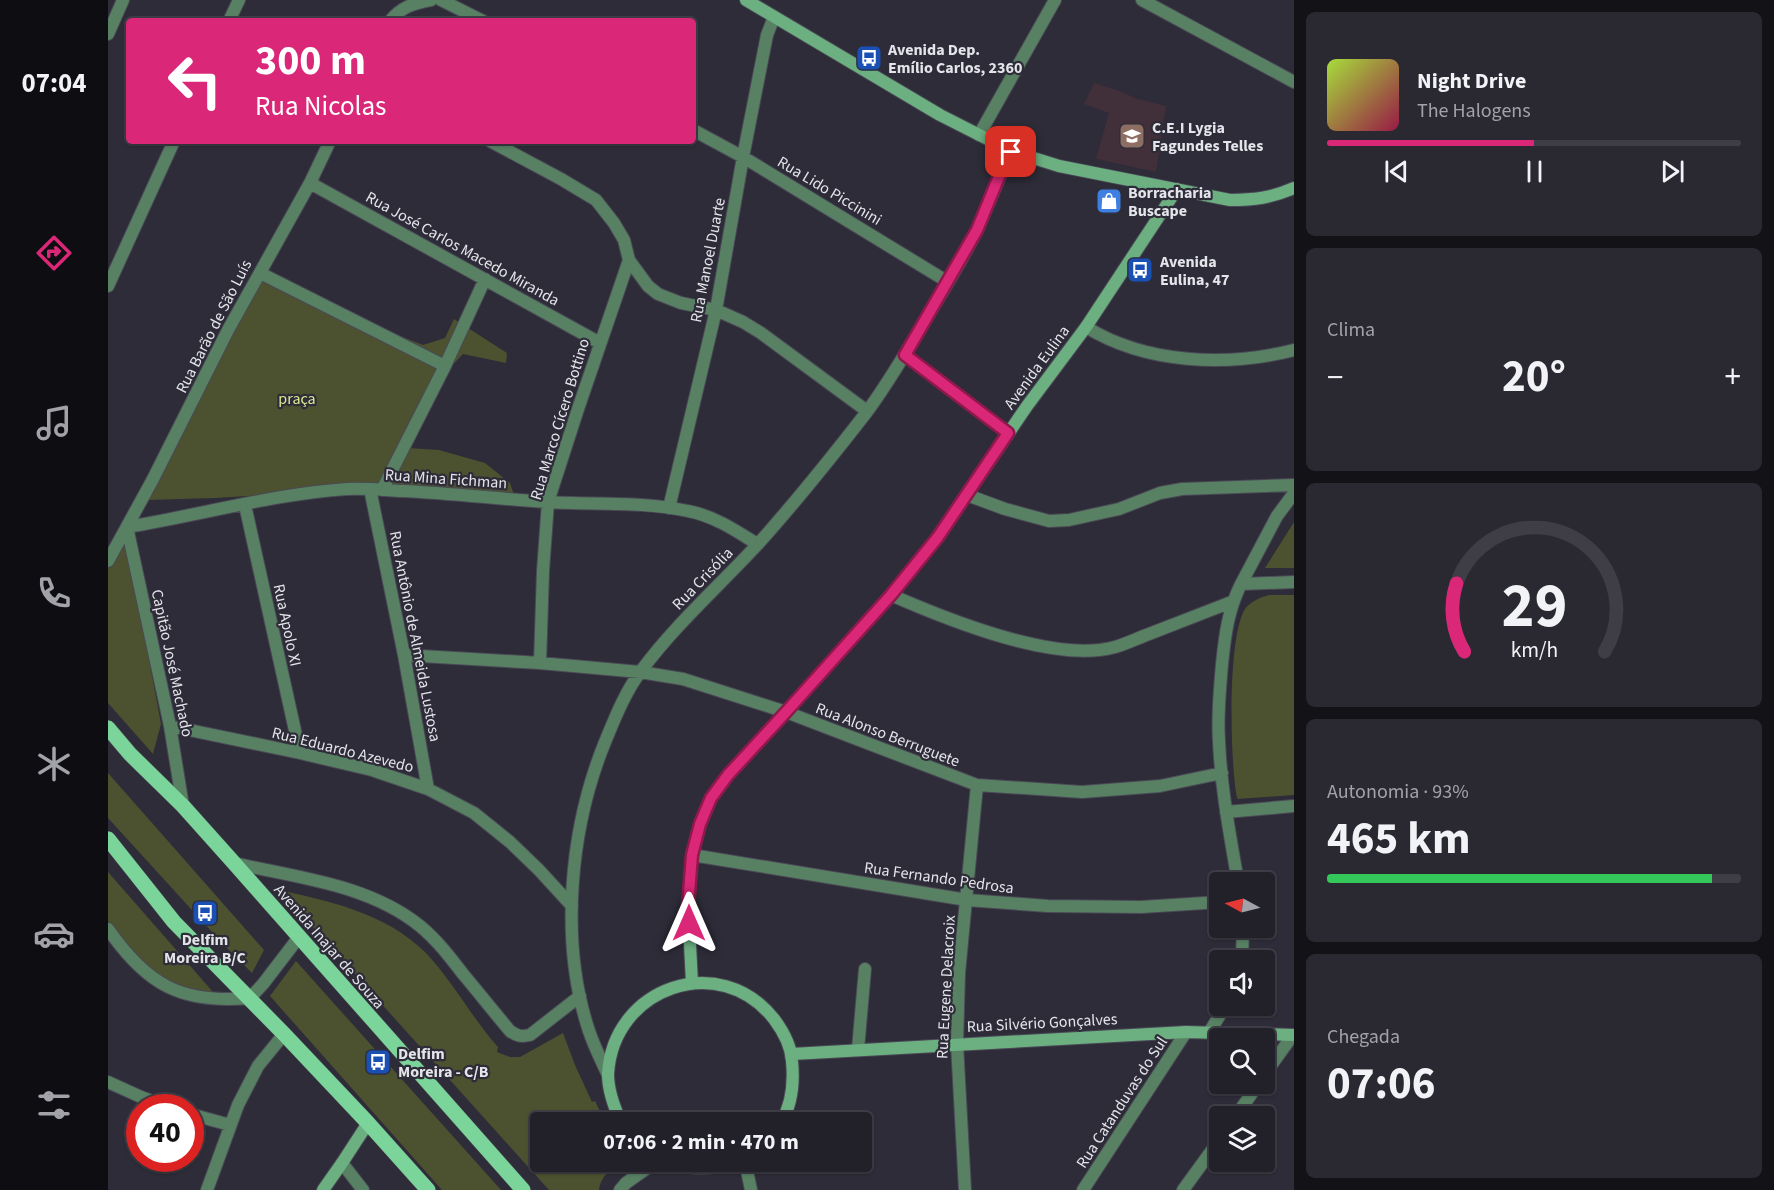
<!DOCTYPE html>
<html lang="pt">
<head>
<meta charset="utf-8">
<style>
	:root { --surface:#22212a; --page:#2a2932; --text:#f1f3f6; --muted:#a2a3a8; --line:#3f3e47; --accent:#db2777 }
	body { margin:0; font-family:"Source Sans 3",sans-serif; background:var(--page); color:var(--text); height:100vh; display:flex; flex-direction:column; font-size:22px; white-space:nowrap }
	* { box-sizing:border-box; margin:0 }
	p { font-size:20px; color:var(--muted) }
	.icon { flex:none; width:33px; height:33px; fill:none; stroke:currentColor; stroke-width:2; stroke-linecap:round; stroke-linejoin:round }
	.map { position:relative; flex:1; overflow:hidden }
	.side { display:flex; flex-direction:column; gap:12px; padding:12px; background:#131217; width:480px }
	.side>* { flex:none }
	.hud { position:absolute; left:18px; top:18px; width:570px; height:126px; border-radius:6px; box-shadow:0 2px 4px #0004,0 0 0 2px var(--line); background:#db2777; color:#fff; overflow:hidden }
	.needle { width:39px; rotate:277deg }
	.buttons { position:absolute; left:1101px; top:872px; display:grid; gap:12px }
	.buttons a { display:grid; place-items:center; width:66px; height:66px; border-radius:6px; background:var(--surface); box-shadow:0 2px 4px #0004,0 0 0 2px var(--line); font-size:30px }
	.speed { position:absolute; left:18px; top:1094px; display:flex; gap:12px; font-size:30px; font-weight:700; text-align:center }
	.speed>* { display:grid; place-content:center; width:78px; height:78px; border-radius:50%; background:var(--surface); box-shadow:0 2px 4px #0004,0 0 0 2px var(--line); line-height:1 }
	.speed .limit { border:9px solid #d22; background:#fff; color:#111 }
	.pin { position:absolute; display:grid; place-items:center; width:51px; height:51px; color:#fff; margin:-26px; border-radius:12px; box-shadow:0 3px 9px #0006 }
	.me { position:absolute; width:66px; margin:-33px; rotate:0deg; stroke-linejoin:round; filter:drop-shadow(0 0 4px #0008) }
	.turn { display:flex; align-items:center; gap:21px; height:126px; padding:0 30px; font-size:27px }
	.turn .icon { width:78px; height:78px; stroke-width:2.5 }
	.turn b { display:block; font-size:42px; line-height:51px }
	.big { font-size:45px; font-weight:700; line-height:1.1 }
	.side .card { flex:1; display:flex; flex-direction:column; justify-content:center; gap:9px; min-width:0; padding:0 21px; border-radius:9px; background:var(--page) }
	.side .dial { align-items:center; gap:0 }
	.dial svg { height:156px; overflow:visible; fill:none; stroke:var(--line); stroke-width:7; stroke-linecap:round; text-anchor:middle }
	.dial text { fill:var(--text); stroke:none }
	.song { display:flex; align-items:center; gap:18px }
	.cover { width:72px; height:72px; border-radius:9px; background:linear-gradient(135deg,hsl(80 70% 55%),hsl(340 70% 35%)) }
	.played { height:6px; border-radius:3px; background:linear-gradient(90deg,var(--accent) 50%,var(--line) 50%) }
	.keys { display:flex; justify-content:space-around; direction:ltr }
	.heat { display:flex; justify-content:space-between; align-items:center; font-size:33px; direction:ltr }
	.charge { height:9px; border-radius:4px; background:linear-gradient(90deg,#34c759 93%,var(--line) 0) }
	.trip { position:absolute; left:422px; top:1112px; width:342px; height:60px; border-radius:6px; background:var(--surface); box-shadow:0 2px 4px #0004,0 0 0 2px var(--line); font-weight:700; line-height:60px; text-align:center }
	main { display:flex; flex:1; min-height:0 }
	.menu { display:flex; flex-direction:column; width:108px; justify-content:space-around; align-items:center; background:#0e0d11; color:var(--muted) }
	.menu .icon { width:42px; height:42px }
	.menu .active { color:var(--accent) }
	.menu b { font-size:27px; color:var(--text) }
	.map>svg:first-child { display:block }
</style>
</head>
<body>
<main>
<nav class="menu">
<b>07:04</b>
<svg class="icon active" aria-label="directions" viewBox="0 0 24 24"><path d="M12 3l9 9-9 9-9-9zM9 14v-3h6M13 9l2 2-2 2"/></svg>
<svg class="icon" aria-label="music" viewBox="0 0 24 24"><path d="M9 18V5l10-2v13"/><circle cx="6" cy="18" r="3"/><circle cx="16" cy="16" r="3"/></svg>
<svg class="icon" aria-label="phone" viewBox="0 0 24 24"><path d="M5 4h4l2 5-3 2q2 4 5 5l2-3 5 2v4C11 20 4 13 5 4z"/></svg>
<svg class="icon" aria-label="climate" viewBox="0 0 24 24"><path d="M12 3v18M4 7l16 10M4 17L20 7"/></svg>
<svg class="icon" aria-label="car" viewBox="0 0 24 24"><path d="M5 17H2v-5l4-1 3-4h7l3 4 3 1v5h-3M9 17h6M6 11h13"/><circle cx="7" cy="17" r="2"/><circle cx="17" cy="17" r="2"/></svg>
<svg class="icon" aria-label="filters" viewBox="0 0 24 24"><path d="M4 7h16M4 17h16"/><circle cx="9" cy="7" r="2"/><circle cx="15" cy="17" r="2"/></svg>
</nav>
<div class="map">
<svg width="1186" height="1190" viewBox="0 0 1186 1190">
	<rect width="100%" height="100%" fill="#2d2c38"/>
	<path fill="#412f3a" d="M986,83L1009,90L1030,99L1058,106L1048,172L988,159L1001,113L976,104Z"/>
	<path fill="#4c5230" d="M144,278L315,345L337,338L346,319L399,353L398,363L355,354L336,374L300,448L331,450L377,463L402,483L406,495L279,488L107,498L39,500Z
		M1186,522V568H1157Z
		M16,525L53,724L45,754L0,703V550Z
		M1161,595H1186V795L1130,799L1129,798C1122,763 1119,638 1137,609C1142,602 1152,597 1161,595Z
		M0,773L156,950L144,973L114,943L0,818Z
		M0,872L105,992L80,994L56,984L0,927Z
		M171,890C224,902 277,913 317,952C344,980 364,1018 390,1047L389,1052L402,1057H412L455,1033L467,1065L484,1102L487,1101L497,1122H432V1161H523L525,1163C508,1167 494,1171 491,1190H441Z
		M188,961L393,1190H334L162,996Z"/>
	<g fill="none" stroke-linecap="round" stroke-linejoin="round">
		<g stroke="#4a4955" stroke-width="14">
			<path id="street" d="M333,0L375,21
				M1034,0L1186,82
				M121,21L131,0
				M282,21C293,7 306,3 323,0
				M0,34L15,0
				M585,130L635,157L840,282
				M871,135L947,0
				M382,141L453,179L488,200L506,223L516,240L521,260L540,286L550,294L573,303L608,310L635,322L653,333L759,411
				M202,183L492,343
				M152,273L337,366
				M0,286L66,141
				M978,327C1038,364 1119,367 1186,350
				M797,355L900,433
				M262,489L296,655L320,789
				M274,490L337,366L377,279
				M859,495L897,509L941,521L961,520L1011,509L1052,493L1074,489L1186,485
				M137,505L192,753
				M561,508L608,310L635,157L659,35L666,17
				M19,527C92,515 165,494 239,489C257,488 276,490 294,491C342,493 391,499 439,502C486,505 534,501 580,511C606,516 627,530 649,544
				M19,527L62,726L75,806
				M0,561L45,479L120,330L202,183L222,141
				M1133,584L1186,582
				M783,595C838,619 947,664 1007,647C1018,644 1030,638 1041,634C1069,623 1098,612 1126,601
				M296,655L432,663L532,672L575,679L678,712L869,785L974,792L1052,786L1114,773
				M432,663L435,571L440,502L470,409L521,260
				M62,726L192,753L264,770L320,789L366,813L402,842L431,870L464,906
				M1118,812L1186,806
				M584,855L859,900L940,906L1033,907L1112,902
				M126,863C189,878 260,884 312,926C329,940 342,957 355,974C371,993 386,1012 402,1031C409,1036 413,1037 422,1035L472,996
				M1130,882C1122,835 1113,789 1111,741C1109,715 1112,689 1114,664C1117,635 1120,610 1133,584L1169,516L1186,493
				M0,929C39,985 73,1004 142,998L155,984L191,937
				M1134,960L1135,927
				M1102,1031L1118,1005
				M750,1049L757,969
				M500,1075C493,1060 486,1046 481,1031C451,941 462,828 497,742C507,718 517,692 533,671C567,625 610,587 649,545C687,503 723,458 758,413C782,381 801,347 821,314C838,286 855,259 869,230C881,204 891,177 903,151
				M1156,1075L1185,1035
				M0,1082L33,1097L60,1107
				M82,1114L122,1125
				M1128,1116L1151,1083
				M637,1161L643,1190
				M234,1163L255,1190
				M99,1190L130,1105L150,1066L176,1034
				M512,1190L518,1183L549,1161
				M857,1190L849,1044L851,973L869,785
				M975,1190L1078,1032
				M1075,1190L1112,1139"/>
		</g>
		<g stroke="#4a4955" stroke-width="14">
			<path id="secondary" d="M638,0L832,115L903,151L951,166L1122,200C1146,200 1163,198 1186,188
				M584,983L580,906L584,855L592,824L603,798L620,775L678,712L783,595L830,537L919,406L978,327L1069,189
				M684,1054L1078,1032L1186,1035
				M513,1122C506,1107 500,1091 500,1074C505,987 612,950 666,1019C675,1031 683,1046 684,1061C686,1082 685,1103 673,1122
				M558,1161C585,1170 601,1170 628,1161
				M215,1190L234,1163L260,1123"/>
		</g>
		<g stroke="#4a4955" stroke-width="16">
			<path id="primary" d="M0,728L22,754L75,806L126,863L415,1190
				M0,839L66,922L176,1034L260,1123L320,1190"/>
		</g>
		<use href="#street" stroke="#588164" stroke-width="12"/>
		<use href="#secondary" stroke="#6cb082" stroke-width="12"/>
		<use href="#primary" stroke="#7bd499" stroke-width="15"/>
	</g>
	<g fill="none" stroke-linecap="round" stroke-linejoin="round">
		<g stroke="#8e194d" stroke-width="15">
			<path id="route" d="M581,923L580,906L584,855L592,824L603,798L620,775L678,712L783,595L830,537L900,433L797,355L869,230L890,179L903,152"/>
		</g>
		<use href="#route" stroke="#db2777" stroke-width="10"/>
	</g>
	<defs>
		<g id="bus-square" transform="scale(1.35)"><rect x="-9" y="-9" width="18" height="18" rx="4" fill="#1a4fb4" stroke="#2d2c38"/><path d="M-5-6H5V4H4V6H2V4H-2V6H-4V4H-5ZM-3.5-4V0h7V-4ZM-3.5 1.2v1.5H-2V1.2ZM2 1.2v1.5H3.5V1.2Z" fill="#fff"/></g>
		<g id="school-square" transform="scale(1.35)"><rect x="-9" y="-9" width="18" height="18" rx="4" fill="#8d6e63" stroke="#2d2c38"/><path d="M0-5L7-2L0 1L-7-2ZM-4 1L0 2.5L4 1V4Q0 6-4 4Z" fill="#fff"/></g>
		<g id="shop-square" transform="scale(1.35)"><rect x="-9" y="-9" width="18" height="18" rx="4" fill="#3f7fe0" stroke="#2d2c38"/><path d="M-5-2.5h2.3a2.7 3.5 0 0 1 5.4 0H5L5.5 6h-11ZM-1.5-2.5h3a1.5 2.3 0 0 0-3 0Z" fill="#fff"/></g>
	</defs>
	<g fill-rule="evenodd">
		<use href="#bus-square" x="761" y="58"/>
		<use href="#school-square" x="1024" y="136"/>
		<use href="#shop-square" x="1001" y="201"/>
		<use href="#bus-square" x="1032" y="270"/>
		<use href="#bus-square" x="97" y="913"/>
		<use href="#bus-square" x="270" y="1062"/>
	</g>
	<g text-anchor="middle" stroke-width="4.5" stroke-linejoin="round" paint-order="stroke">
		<g font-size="16" font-weight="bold" fill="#e4e4eb" stroke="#2d2c38" text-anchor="start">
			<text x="780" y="55">Avenida Dep.<tspan x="780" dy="18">Emílio Carlos, 2360</tspan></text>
			<text x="1044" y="133">C.E.I Lygia<tspan x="1044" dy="18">Fagundes Telles</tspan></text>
			<text x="1020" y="198">Borracharia<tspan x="1020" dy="18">Buscape</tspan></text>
			<text x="1052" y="267">Avenida<tspan x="1052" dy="18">Eulina, 47</tspan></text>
			<text x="97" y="945" text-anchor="middle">Delfim<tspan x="97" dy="18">Moreira B/C</tspan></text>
			<text x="290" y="1059">Delfim<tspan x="290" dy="18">Moreira - C/B</tspan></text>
		</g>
		<g font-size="16" fill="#e4e4eb" stroke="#2d2c38">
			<text transform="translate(722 190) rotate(31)" y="6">Rua Lido Piccinini</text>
			<text transform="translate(355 248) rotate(29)" y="6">Rua José Carlos Macedo Miranda</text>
			<text transform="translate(599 260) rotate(-79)" y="6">Rua Manoel Duarte</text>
			<text transform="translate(105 326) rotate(-63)" y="6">Rua Barão de São Luís</text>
			<text transform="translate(928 367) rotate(-54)" y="6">Avenida Eulina</text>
			<text transform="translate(451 419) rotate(-73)" y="6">Rua Marco Cícero Bottino</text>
			<text transform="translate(338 478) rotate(4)" y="6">Rua Mina Fichman</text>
			<text transform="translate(594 578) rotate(-46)" y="6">Rua Crisólia</text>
			<text transform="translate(180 625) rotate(78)" y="6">Rua Apolo XI</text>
			<text transform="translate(308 636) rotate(79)" y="6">Rua Antônio de Almeida Lustosa</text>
			<text transform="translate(65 663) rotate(78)" y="6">Capitão José Machado</text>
			<text transform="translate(780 734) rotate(21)" y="6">Rua Alonso Berruguete</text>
			<text transform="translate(235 749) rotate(14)" y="6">Rua Eduardo Azevedo</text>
			<text transform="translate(831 877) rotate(8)" y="6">Rua Fernando Pedrosa</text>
			<text transform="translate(222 946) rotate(49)" y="6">Avenida Inajar de Souza</text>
			<text transform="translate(837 987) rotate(-87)" y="6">Rua Eugene Delacroix</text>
			<text transform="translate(934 1022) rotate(-3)" y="6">Rua Silvério Gonçalves</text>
			<text transform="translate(1013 1102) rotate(-57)" y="6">Rua Catanduvas do Sul</text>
		</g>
		<g font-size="16" fill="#dcea93" stroke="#2d2c38">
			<text x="189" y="404">praça</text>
		</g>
	</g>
</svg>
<div class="buttons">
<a><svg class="needle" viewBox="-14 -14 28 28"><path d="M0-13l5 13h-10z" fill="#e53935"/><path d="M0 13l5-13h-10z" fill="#a2a3a8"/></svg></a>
<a><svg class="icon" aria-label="sound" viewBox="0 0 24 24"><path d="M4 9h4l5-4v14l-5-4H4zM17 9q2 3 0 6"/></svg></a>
<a><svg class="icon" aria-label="search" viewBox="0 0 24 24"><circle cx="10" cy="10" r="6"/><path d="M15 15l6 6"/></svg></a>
<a><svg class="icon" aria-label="layers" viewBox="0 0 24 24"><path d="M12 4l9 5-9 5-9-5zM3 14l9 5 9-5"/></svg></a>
</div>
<div class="speed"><div class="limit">40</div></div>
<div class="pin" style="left:903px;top:152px;background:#d93025"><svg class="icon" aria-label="arrive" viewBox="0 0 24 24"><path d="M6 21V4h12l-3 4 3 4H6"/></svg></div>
<svg class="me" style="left:581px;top:923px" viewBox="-20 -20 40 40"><path d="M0-17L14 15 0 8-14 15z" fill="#db2777" stroke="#fff" stroke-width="4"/></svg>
<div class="trip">07:06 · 2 min · 470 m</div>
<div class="hud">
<div class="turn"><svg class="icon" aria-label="left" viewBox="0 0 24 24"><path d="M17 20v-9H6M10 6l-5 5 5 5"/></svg><div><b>300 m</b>Rua Nicolas</div></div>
</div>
</div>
<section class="side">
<div class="card">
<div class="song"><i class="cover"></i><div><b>Night Drive</b><p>The Halogens</p></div></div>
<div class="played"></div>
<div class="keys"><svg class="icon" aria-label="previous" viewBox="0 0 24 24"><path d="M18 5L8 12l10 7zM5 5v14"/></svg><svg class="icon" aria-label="pause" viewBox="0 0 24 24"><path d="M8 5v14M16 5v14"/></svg><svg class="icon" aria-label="next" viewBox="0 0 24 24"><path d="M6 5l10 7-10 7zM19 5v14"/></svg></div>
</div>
<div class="card"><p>Clima</p>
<div class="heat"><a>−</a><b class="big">20°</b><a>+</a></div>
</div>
<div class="card dial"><svg viewBox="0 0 100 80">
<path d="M14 69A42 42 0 1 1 86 69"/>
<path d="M14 69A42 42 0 0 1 10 34" stroke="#db2777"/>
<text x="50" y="56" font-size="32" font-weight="700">29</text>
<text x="50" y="72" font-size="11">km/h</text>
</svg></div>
<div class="card"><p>Autonomia · 93%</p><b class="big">465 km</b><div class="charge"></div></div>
<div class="card"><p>Chegada</p><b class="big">07:06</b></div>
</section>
</main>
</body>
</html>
